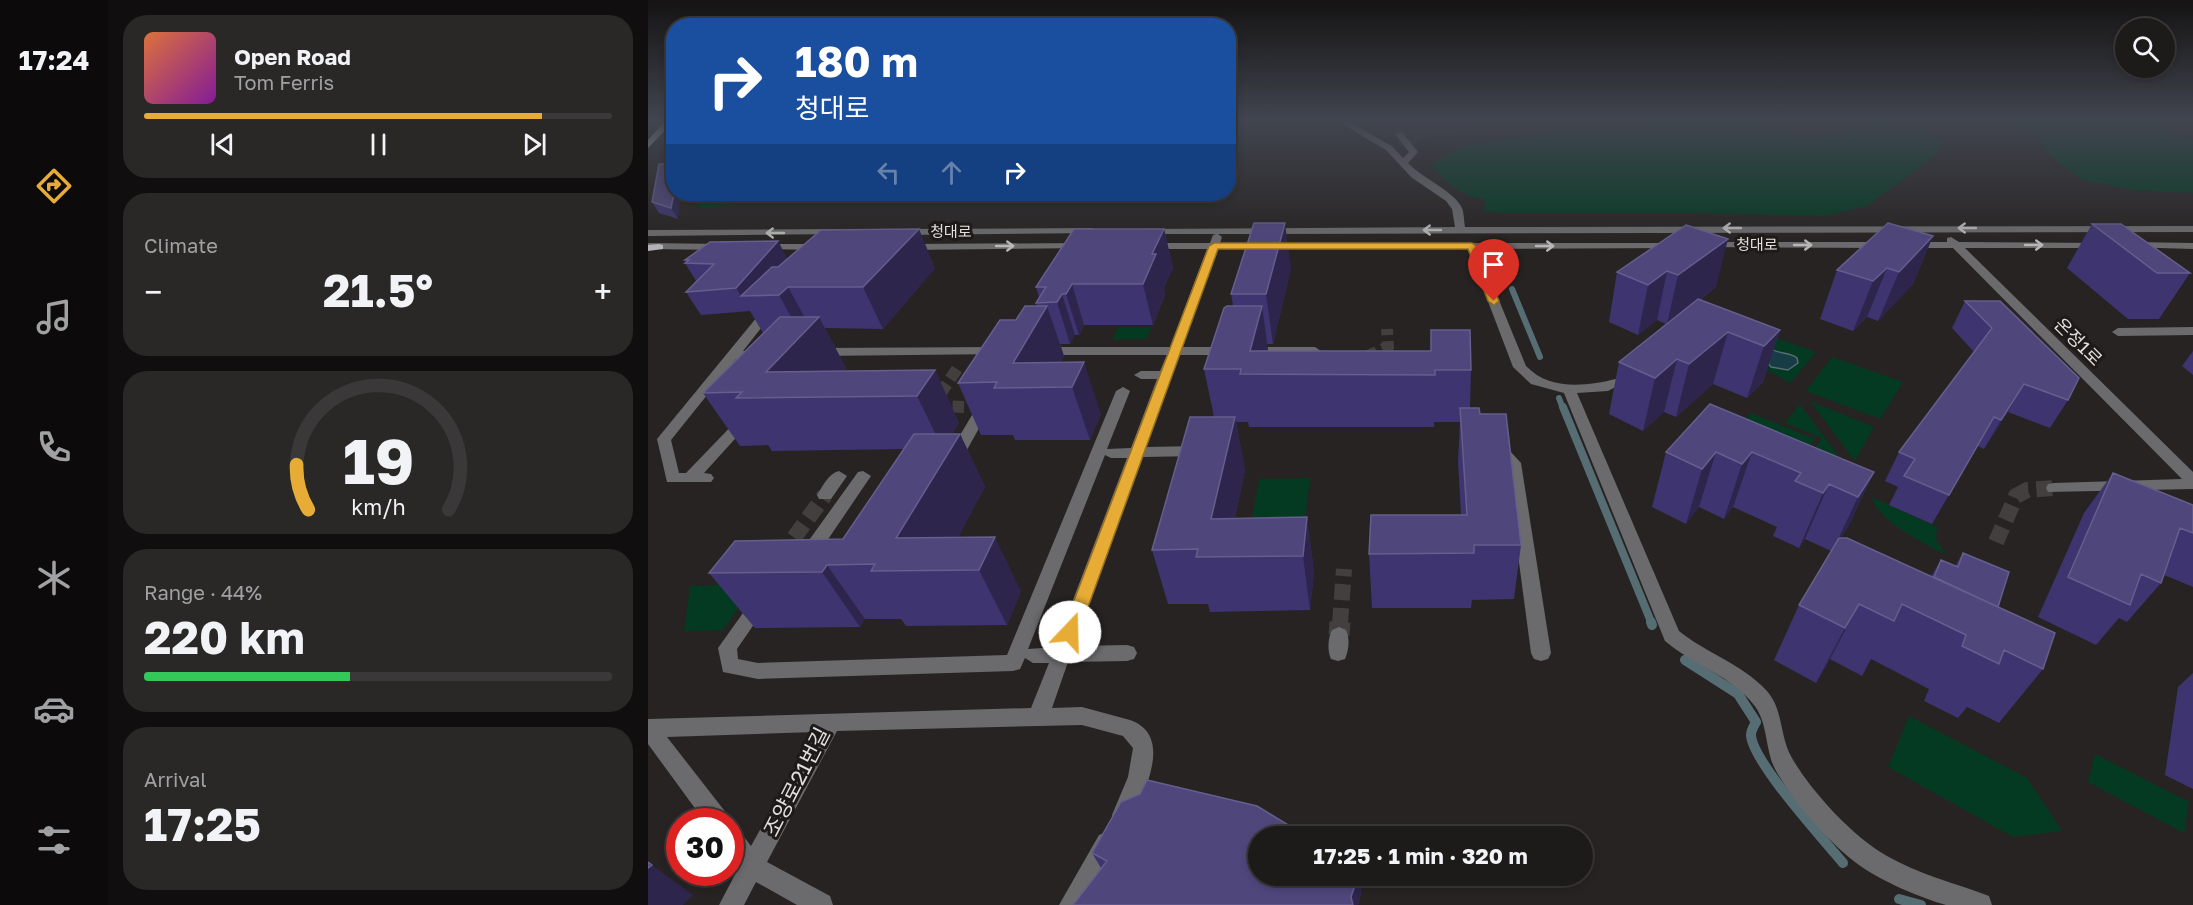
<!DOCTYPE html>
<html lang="en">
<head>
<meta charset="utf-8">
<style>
	:root { --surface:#1d1a1a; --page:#2a2727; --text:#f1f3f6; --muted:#a0a1a2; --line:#3b3839; --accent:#e6ac36 }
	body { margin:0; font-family:"Golos Text","Noto Sans KR",sans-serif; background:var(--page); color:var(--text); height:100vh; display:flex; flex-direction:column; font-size:22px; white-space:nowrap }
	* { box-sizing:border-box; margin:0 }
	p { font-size:20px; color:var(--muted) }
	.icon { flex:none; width:33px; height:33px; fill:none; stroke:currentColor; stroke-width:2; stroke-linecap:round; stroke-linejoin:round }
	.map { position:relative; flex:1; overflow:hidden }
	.drawer { display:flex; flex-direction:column; gap:15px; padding:15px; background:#100e0e; width:540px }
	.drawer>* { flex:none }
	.top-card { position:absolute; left:18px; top:18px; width:570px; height:183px; border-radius:24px; box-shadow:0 3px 9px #0003,0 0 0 2px var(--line); background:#1a4fa0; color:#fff; overflow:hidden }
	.controls { position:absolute; left:1467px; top:18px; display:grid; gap:12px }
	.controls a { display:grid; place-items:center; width:60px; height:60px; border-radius:50%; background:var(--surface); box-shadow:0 3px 9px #0003,0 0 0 2px var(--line); font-size:30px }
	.speed { position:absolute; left:18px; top:808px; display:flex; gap:12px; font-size:30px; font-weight:700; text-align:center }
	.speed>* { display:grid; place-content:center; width:78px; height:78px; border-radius:50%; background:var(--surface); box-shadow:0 3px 9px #0003,0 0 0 2px var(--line); line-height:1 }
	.speed .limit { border:9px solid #d22; background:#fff; color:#111 }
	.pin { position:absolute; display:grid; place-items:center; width:51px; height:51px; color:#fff; margin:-62px -26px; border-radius:50% 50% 50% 0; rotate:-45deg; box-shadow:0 0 6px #0007 }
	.pin .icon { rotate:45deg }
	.me { position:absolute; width:66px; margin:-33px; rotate:21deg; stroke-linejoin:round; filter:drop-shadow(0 0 4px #0008) }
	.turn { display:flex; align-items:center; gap:21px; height:126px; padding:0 30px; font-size:27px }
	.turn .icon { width:78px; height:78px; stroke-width:2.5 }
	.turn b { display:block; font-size:42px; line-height:51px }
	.lanes { display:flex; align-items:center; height:57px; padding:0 30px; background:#0003; justify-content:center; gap:30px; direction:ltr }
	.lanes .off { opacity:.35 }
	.big { font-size:45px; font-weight:700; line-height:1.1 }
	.drawer .widget { flex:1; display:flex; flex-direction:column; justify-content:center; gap:9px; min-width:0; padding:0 21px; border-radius:24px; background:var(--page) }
	.drawer .dial { align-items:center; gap:0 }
	.dial svg { height:156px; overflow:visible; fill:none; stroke:var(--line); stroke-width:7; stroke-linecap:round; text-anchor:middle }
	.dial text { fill:var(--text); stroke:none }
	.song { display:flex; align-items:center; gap:18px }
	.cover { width:72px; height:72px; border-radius:9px; background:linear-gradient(135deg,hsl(20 70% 55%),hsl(290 70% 35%)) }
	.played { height:6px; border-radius:3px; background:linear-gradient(90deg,var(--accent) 85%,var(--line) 85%) }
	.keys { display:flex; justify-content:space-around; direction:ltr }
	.heat { display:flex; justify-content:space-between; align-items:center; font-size:33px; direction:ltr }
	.charge { height:9px; border-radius:4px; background:linear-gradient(90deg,#34c759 44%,var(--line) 0) }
	.trip { position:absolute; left:600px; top:826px; width:345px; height:60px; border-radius:30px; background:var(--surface); box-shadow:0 3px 9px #0003,0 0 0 2px var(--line); font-weight:700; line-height:60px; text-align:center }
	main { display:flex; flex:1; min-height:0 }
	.tab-bar { display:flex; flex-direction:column; width:108px; justify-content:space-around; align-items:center; background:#0c0a0a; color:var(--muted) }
	.tab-bar .icon { width:42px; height:42px }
	.tab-bar .current { color:var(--accent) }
	.tab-bar b { font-size:27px; color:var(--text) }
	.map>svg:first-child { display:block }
</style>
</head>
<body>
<main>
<nav class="tab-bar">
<b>17:24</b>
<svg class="icon current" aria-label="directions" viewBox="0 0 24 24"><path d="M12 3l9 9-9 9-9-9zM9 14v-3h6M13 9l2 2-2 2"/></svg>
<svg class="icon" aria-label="music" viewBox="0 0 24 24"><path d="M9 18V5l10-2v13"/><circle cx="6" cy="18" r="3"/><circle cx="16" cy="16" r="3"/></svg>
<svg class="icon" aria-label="phone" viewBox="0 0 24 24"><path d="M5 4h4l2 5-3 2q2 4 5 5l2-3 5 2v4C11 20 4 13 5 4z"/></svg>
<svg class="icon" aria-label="climate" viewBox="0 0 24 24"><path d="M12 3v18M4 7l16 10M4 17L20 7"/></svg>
<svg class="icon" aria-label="car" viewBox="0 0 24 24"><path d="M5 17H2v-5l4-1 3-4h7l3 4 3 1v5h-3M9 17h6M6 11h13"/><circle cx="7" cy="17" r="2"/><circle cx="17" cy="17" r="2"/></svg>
<svg class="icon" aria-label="filters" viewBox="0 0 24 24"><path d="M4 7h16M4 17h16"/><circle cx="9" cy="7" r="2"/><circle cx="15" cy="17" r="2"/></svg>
</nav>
<section class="drawer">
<div class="widget">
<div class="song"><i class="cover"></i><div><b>Open Road</b><p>Tom Ferris</p></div></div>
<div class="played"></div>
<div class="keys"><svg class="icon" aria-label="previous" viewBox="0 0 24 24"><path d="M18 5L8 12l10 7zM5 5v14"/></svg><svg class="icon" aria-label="pause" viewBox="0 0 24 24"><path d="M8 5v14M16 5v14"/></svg><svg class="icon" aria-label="next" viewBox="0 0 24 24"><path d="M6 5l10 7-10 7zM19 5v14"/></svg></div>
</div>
<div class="widget"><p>Climate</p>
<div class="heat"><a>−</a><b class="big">21.5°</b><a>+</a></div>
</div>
<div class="widget dial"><svg viewBox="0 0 100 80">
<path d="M14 69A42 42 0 1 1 86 69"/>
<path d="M14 69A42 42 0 0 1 8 46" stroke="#e6ac36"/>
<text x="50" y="56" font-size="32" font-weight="700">19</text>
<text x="50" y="72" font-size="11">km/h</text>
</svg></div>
<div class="widget"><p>Range · 44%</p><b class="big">220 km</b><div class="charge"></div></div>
<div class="widget"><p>Arrival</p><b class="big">17:25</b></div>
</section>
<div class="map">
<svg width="1545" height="905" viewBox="0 0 1545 905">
	<rect width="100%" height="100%" fill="#272322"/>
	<path fill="#362c28" d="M715,119H835L808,133L771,140L769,144L753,146L747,137Z"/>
	<path fill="#053a22" d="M1090,119L1156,137L1190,134L1207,126L1237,124L1268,127L1299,142L1279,162L1219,206L1177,216L1054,213H855L836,211L837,200C815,195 796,184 783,164L817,145L925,129Z
		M1338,119H1486L1511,126L1545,140V193L1484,190L1435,180L1404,157L1387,133Z
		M46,194H138L54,209L44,200Z
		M1083,322L1168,352L1142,383L1114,367Z
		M470,327H504L498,339L464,340Z
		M1184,357L1255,382L1232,419L1158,391Z
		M1162,401L1226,427L1207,461Z
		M1152,404L1202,472L1148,477L1174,438L1137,423Z
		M1103,413L1167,439L1144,472L1077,444Z
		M662,478L653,557L597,558L611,479Z
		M1223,497L1289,527L1288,540L1299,555C1274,542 1234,524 1223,497Z
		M107,584L75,630L36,631L42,586Z
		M1261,716L1379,778L1414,831L1365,837L1240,767Z
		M1447,754L1541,802L1536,833L1440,782Z"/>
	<path fill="#183c45" stroke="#556d73" stroke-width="1.5" d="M1119,347C1130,355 1141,351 1149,358L1150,363L1140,370L1123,367L1119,362Z"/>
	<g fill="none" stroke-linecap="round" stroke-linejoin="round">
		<path stroke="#556d73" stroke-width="6" d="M864,289L892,357
			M911,398L915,409"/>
		<path stroke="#556d73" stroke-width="8" d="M915,407L1004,624"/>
		<path stroke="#556d73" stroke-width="10" d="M1003,622L1004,625
			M1037,660L1090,694L1108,722C1106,726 1103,730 1103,735C1104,761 1175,839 1195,863
			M1251,899L1273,905"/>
		<path stroke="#433f3e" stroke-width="12" stroke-dasharray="12 6" stroke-linecap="butt" d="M718,357L740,347L739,329
			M309,369L292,394L291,403L294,406L316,407"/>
		<path stroke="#433f3e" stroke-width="16" stroke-dasharray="16 8" stroke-linecap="butt" d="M1348,542L1368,496L1379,490L1406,488
			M132,557L177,495
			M692,624L696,569"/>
		<path stroke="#433f3e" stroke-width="21" stroke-dasharray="21 10" stroke-linecap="butt" d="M691,635L692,622"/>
		<path fill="#6b6b6d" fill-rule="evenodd" d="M686,119H695L744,146L755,158L761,152L747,134L754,132L770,152L760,163C774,178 806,191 814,208C816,213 816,221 817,227L1545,226V232L570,234L574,237L572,243H1033V247L1029,248L830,249L878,366C902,391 938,386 968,379L975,383L960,391L929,393L1031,631C1058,653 1094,664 1118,690C1136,709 1131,736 1144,758C1163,791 1205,837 1239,856C1270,874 1307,883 1341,896L1344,905C1330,905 1312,905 1298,905C1273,898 1233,881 1211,865C1182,844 1145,802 1127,769C1117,750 1120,722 1106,705C1084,676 1045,665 1017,641L916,393L883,384L865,367L820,249H570L534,347H667L673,351L667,355H532L498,447L550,446L557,451L550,456L495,457L426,646L479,645L486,647L489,653L486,659L479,661L420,662L404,708L434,707L482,720C527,736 495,793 483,823L475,826L467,823L464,815L480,777L485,748L475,736L434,725L189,731L119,862L182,896L185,905H149L108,882L96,905H71L91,867L82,856V826L90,829L103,846L167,732L19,737L79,814L82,822H57L0,744V719L383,708L401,663H385L377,658L372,669L365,671L110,679L75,672L70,648L105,599L111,597L117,599L120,604L89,649L90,659L110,663L359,655L468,391L475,387L482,391L459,449L483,448L509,379H493L486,375L493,371H512L519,355H394L388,351L394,347H522L559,249H501L496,246L501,243H562L565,235L568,234H498L493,231L494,229L807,227L804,209L798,201L763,177L738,150ZM457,455L463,458H479L407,647L380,649Z
			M444,228L449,231L448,233L252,235L247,232L252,229Z
			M189,229L193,230V234L0,236V230Z
			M1303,237L1311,242L1456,243V247L1452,248H1317L1545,472V489L1400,492L1398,488L1400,484L1406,483L1534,479L1305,248H1263L1258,245L1263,242H1299V238Z
			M1059,242H1236L1241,245L1236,248L1055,247V243Z
			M1482,242L1545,243V249L1478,247V243Z
			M0,243L75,244L80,247L75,250L0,249Z
			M435,243L440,246L439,248L258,250L253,247L258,244Z
			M114,244H171L176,247L171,250L110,249V245Z
			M122,305L128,309L95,351L115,350L121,354L115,358L88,359L23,440L31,473H38L93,416H103L105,419L56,473L63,474L66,478L63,482H19L9,439L118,306Z
			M1545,327V335L1470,336L1464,332L1470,328Z
			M352,347L357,348L358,351L357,354L169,356L163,352L169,348Z
			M337,401L344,405L315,457L307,462L302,461L299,457L330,405Z
			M844,445L861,450L873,463L903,653L900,659L893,661L886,659L883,653L858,464L851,457L839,453L837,450L839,447Z
			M191,471L199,476L183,499H171L169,495C174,487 181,473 191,471Z
			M215,471L223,476L166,560L160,561L154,560L151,555L154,550L210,472Z
			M691,627L698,630C702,638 701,650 697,659L690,661L683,659C679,650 680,638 684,630Z
			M459,832L467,835L470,843L436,905H411L451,835Z"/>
		<path fill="#b3b3b7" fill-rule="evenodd" d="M19,119H26V121L0,148V140Z
			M11,244L15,245V249L0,251V245Z"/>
	</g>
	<path fill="#3d3470" d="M26,177L30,219L11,213L4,202Z
		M1444,224L1542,273L1511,319H1480L1419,268Z
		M1038,225L1068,287L1052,300L1132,330L1115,382L1099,398L1065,384L1028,417L1016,412L995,431L961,414L971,362L1018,324L1009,320L990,335L961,322L969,272Z
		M516,229L525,268L516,288L517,295L505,325H436L431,335H427L422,344H412L416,356L413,362L453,414L442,440H367L365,435H333L310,383L368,320L389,306L388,303L391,297L388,287Z
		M1285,236L1265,284L1230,321L1219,317L1205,331L1172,319L1189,270Z
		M37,260L287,268L235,329L177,328L198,368L195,371L287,370L311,423L304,434H312L337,487L310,537L373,591L359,625L258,626L253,619H217L212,627L107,628L61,573L195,539L256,449L124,451L120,445L92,446L55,393L115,333L102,311L53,315L38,292L48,281L37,263L38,262Z
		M643,269L625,344H619L620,351L823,370L822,408L832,414L873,545L866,599L824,600L823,608H724L721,554L813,515L810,461L812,422H786V427H601L600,422H588L597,470L587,518L659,517L666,572L662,610L562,612L560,604H520L504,550L566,417L556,369L585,306L583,294Z
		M1317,301L1420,400L1402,428L1360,412L1336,449L1330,446L1284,524L1241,505L1250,487L1237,481L1251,452L1326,352L1304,328Z
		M1545,351V375L1534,366Z
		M1062,404L1226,472L1200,527L1193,538L1283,576L1293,560L1307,566L1315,553L1350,607L1395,669L1351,723L1319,707L1310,718L1276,701L1281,689L1223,659L1214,676L1182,659L1168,683L1126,660L1151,605L1183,551L1157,539L1151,548L1125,536L1129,527L1085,507L1076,519L1051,507L1038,524L1004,507L1018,452Z
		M1465,473L1545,505V587L1516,575L1513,583L1479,622L1471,618L1448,645L1390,617L1436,513Z
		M1545,673V789L1517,775L1530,687Z
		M444,853L610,876H711L713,894L710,905H425L453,868Z"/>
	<path fill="#2d254c" d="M26,194H33L30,219L23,208Z
		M637,223L643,269L625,344L618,294Z
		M271,229L287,268L235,329L215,287Z
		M516,229L525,268L516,288L517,295L505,325L495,284L504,254Z
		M1285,236L1265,284L1230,321L1251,272Z
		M1080,239L1068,287L1019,324L1030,275Z
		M130,241L142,263L93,296L88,288Z
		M1239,268L1219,317L1205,331L1225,281Z
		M1019,271L1009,320L990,335L1000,285Z
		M424,284L436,325L431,335L418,294Z
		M140,287L162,327L171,317L198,368L173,397L118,372L153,335L131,295Z
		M414,294L427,335L422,344L409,302Z
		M399,306L416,356L400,387L365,363Z
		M614,306L621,357L602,351Z
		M1132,330L1115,382L1099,398L1116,346Z
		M1080,332L1065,384L1028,417L1041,364Z
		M1029,359L1016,412L995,431L1007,378Z
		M436,362L453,414L442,440L424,387Z
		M287,370L311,423L295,449L269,396Z
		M1376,384L1360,412L1336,449L1353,420Z
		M587,417L597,470L579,557L563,519Z
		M1346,417L1330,446L1284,524L1301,495Z
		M312,434L337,487L292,571L248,538Z
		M1068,452L1051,507L1038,524L1054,469Z
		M1104,452L1085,507L1076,519L1094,464Z
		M1226,472L1200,527L1184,552L1210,497Z
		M1181,484L1157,539L1151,548L1175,493Z
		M659,517L666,572L662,610L655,556Z
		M347,537L373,591L359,625L331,570Z
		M179,565L217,619L212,627L174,572Z
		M1211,604L1182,659L1168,683L1197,628Z
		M4,865L45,895L35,905H0V868Z
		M710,876H711L713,894L710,905H704L703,897Z"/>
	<path fill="#4f467c" stroke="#665e8c" stroke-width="1.5" d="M11,164H16L26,177V194L23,208L4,202Z
		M606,223H637L618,294H583Z
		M1240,223L1285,236L1251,272L1239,268L1225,281L1189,270Z
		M1444,224H1473L1542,273H1509Z
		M1038,225L1080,239L1030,275L1019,271L1000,285L969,272Z
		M271,229L215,287H140L131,295L93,296L124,267H130L173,230Z
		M426,229H516L504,254H508L495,284H424L418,294H414L409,302L388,303L398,287H388Z
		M130,241L88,288L38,292L66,264L37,263L41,260H37L62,242Z
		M1050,299L1132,330L1116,346L1080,332L1041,364L1029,359L1007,378L971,362Z
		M1317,301H1352L1431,378L1420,400L1376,384L1353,420L1346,417L1301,495L1256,476L1267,459L1251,452L1344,328Z
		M377,306H399L365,363L436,362L424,387L346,388L349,382L310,383L352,320H368Z
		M579,306H614L602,351H783V330H822L823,370H787V375L592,374L593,369H556L576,308Z
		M132,317H171L118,372L287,370L269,396L88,398L94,392L55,393Z
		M1062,404L1226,472L1210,497L1181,484L1175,493L1147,481L1153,473L1104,452L1094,464L1068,452L1054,469L1018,452Z
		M812,408H831L832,414H858L873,545H826V553L721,554L723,515H819Z
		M542,417H587L563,519L659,517L655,556L548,557L550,549L504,550Z
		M266,434H312L248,538L347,537L331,570L223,571L227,564L179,565L174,572L61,573L87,541L195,539Z
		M1465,473L1545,505V533L1532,528L1513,583L1493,574L1482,605L1420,577Z
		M1191,538H1199L1407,633L1395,669L1356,650L1351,664L1314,646L1318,635L1254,604L1246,621L1211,604L1197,628L1151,605Z
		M1315,553L1361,572L1350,607L1286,577L1293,560L1310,567Z
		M499,780L609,806L652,832L657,837H610V876H710L703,897L705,905H425L459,861L444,853L473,802L492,794Z
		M0,862L4,865L0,868Z"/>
	<defs><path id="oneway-shaft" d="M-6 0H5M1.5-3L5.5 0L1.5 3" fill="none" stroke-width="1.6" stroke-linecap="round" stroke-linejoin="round" transform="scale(1.5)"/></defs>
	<g stroke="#b8b7b7">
		<use href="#oneway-shaft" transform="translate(1084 228) rotate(180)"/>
		<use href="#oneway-shaft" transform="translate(1319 228) rotate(180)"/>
		<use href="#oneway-shaft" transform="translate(784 230) rotate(180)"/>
		<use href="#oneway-shaft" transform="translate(127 233) rotate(180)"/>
		<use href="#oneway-shaft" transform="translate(1155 245)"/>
		<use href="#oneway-shaft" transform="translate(1386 245)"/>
		<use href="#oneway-shaft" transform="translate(357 246)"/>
		<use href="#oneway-shaft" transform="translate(897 246)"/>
	</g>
	<linearGradient id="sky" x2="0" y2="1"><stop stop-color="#151313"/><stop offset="0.49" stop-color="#41454f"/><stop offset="1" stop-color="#41454f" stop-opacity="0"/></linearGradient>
	<rect width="1545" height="245" fill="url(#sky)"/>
	<path fill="#e6ac36" stroke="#967023" stroke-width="1.5" d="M566,243H824L829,246L851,301L846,305L840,301L820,249H570L431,632L428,637L422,639L416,637L414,632L561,246Z"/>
	<g text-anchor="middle" stroke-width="6" stroke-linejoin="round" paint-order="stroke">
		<g font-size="15" fill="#e2e0df" stroke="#1d1a18">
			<text x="303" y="237">청대로</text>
			<text x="1109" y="250">청대로</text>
		</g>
		<g font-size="18" fill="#e2e0df" stroke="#1d1a18">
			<text transform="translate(1430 342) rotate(45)" y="6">온정1로</text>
		</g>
		<g font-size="21" fill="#e2e0df" stroke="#1d1a18">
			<text transform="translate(149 782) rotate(-63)" y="7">조양로21번길</text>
		</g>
	</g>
</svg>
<div class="controls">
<a><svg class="icon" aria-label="search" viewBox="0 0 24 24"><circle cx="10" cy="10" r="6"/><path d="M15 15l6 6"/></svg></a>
</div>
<div class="speed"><div class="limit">30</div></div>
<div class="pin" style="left:846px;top:301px;background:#d93025"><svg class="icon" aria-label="arrive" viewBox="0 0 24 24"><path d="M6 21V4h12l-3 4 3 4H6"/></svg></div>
<svg class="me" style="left:422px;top:632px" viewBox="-20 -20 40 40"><circle r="19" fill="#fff"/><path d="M0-13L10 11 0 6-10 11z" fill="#e6ac36"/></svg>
<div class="trip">17:25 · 1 min · 320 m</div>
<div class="top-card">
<div class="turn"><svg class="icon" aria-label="right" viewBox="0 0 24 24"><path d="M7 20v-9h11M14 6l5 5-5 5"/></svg><div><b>180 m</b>청대로</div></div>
<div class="lanes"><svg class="icon off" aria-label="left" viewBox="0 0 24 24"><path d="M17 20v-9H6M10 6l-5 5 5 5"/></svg><svg class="icon off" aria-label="ahead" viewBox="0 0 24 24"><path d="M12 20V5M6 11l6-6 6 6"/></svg><svg class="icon" aria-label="right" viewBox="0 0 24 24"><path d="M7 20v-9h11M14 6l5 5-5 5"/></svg></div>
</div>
</div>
</main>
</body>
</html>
